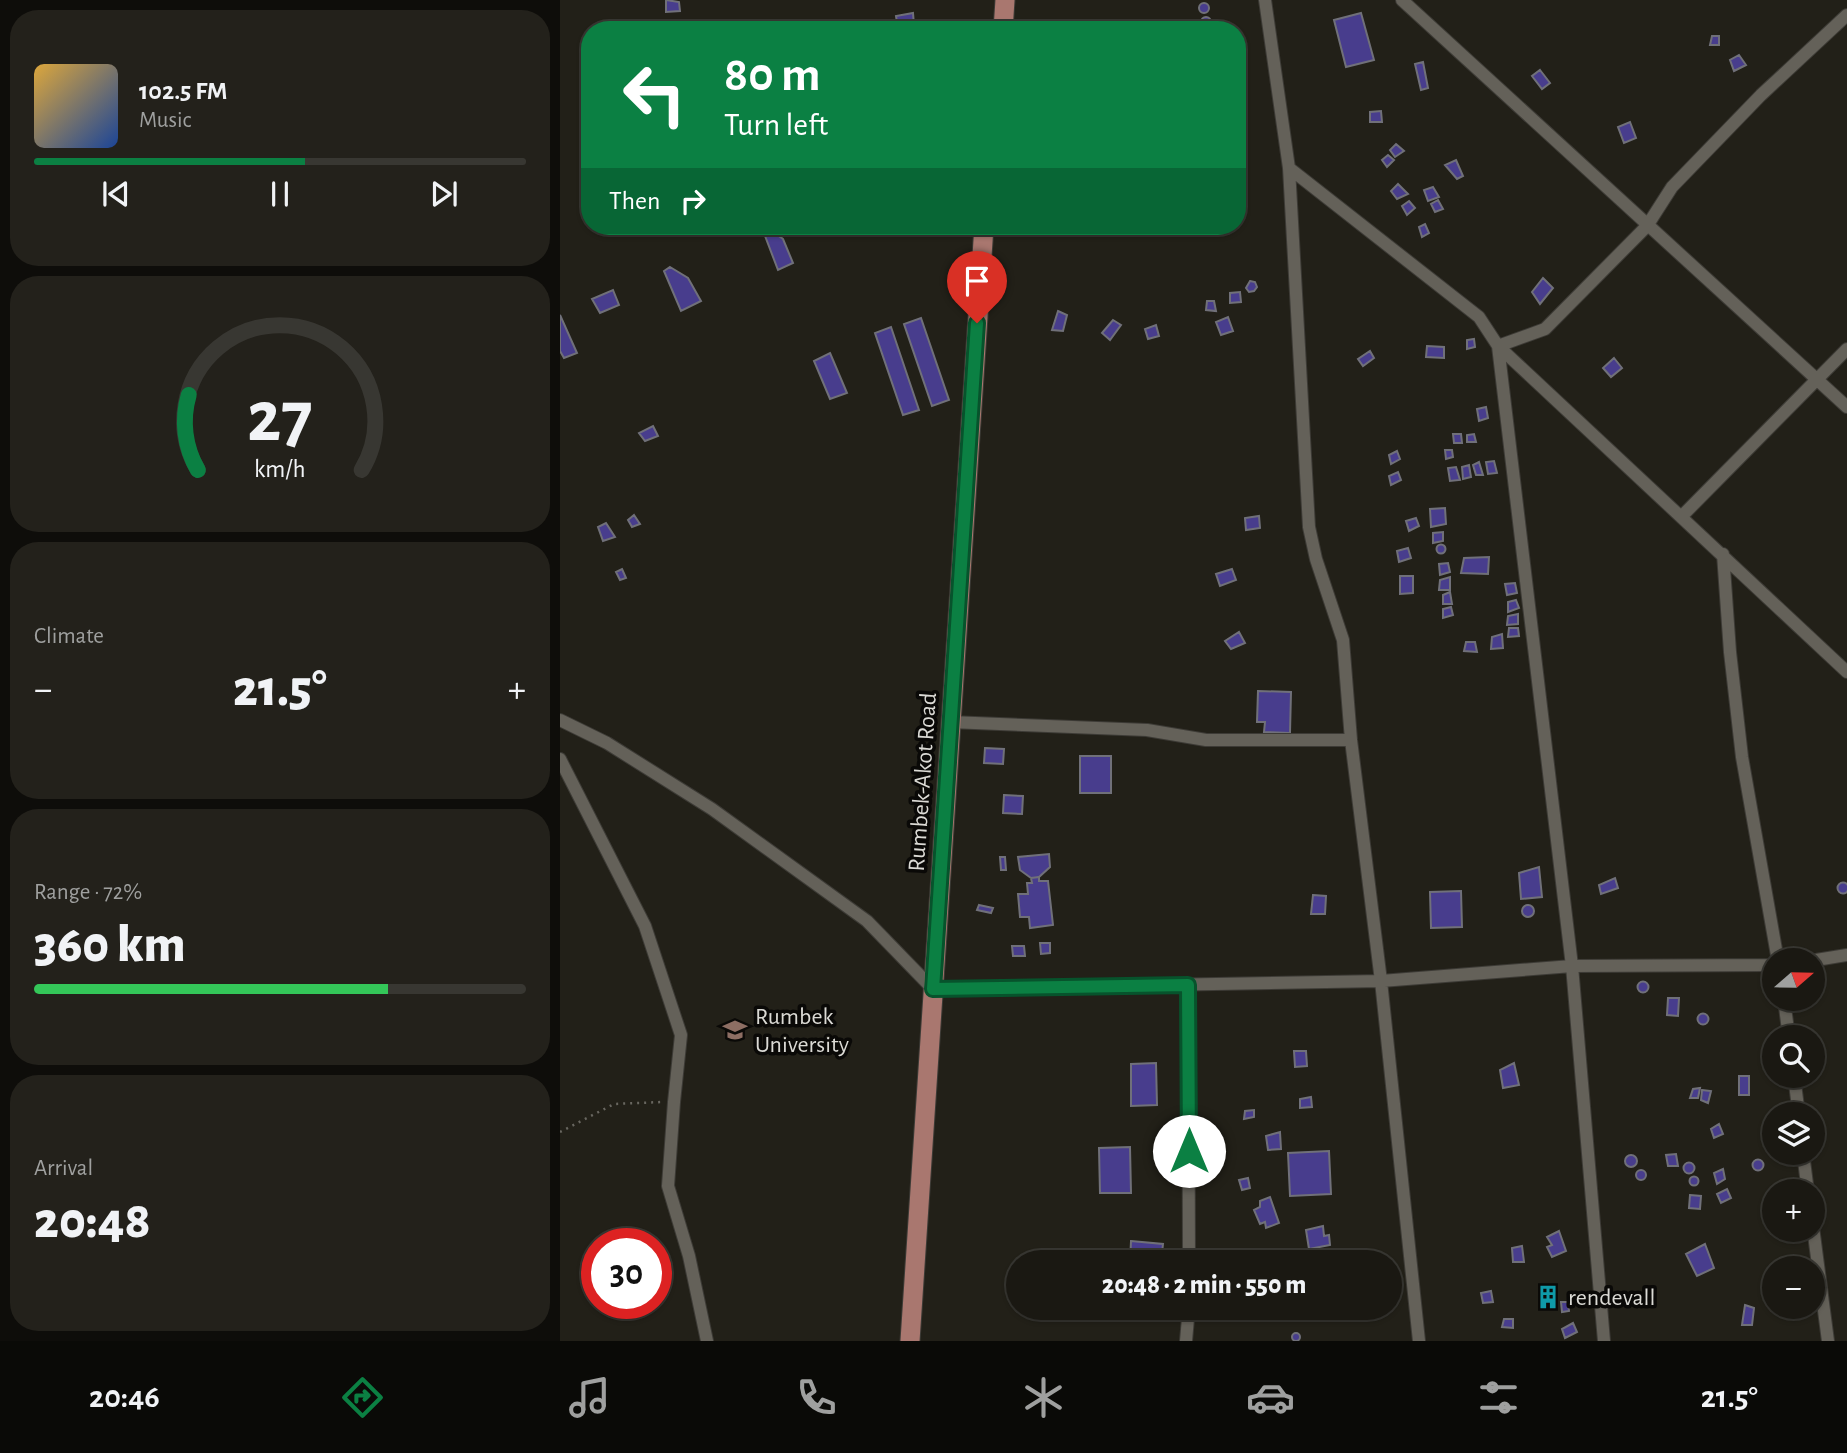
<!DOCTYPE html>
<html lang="en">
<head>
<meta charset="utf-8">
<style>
	:root { --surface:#1a1812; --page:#23211b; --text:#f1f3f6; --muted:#9fa09f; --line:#383732; --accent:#0b8043 }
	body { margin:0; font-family:"Alegreya Sans",sans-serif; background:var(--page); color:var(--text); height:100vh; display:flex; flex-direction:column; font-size:26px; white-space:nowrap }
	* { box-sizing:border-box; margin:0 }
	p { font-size:23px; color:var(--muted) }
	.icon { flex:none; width:38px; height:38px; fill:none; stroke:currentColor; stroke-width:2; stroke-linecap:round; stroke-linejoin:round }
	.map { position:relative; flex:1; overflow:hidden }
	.drawer { display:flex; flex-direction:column; gap:10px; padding:10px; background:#0e0d0a; width:560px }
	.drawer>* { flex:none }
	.top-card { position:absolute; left:21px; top:21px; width:665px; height:214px; border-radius:28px; box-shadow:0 2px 5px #0004,0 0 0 2px var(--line); background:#0b8043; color:#fff; overflow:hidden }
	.needle { width:46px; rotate:70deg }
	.tools { position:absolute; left:1202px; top:948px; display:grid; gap:14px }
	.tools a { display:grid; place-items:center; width:63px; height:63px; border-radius:50%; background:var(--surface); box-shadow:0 2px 5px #0004,0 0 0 2px var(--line); font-size:35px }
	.speed { position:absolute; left:21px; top:1228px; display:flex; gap:14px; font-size:35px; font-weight:700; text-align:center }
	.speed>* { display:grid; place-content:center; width:91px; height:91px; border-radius:50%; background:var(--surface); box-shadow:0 2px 5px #0004,0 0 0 2px var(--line); line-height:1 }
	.speed .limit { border:10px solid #d22; background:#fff; color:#111 }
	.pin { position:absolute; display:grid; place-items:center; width:60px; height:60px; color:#fff; margin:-72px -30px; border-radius:50% 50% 50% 0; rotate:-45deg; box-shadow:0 0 7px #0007 }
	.pin .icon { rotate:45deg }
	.me { position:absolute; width:77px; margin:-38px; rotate:0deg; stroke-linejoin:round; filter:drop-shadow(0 0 5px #0008) }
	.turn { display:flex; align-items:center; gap:24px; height:147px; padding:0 28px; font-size:32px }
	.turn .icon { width:91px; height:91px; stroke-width:2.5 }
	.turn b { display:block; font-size:49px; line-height:60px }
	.then { display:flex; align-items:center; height:66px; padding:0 28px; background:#0003; gap:14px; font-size:26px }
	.big { font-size:52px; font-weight:800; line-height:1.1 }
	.drawer .tile { flex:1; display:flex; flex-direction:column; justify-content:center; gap:10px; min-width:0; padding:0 24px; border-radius:28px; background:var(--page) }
	.drawer .dial { align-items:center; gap:0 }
	.dial svg { height:182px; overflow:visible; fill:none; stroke:var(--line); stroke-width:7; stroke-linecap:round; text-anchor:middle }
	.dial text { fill:var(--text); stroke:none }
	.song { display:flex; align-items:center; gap:21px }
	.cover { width:84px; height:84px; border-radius:10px; background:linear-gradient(135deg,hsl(40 70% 55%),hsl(220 70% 35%)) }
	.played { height:7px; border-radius:4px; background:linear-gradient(90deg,var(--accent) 55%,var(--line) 55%) }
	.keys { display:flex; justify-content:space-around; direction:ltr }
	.heat { display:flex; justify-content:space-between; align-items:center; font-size:38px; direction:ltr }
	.charge { height:10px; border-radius:5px; background:linear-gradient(90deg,#34c759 72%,var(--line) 0) }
	.trip { position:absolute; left:446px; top:1250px; width:396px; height:70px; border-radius:35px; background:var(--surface); box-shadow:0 2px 5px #0004,0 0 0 2px var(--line); font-weight:800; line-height:70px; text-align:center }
	.menu { display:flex; height:112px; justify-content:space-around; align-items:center; background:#0a0a07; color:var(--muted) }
	.menu .icon { width:49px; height:49px }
	.menu .on { color:var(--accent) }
	.menu b { font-size:32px; color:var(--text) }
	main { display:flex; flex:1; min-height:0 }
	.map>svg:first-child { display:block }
</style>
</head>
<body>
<main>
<section class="drawer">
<div class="tile">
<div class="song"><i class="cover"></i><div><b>102.5 FM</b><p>Music</p></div></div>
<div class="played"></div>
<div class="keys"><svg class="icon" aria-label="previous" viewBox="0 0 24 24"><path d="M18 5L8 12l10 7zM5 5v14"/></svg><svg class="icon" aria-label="pause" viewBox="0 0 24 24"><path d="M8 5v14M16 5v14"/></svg><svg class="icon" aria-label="next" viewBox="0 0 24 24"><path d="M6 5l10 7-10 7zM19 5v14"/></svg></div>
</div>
<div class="tile dial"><svg viewBox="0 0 100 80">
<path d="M14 69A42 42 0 1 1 86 69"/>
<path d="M14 69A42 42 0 0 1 10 36" stroke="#0b8043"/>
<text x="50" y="56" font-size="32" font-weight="700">27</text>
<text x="50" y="72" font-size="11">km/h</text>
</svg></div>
<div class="tile"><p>Climate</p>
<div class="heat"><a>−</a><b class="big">21.5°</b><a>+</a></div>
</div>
<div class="tile"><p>Range · 72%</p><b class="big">360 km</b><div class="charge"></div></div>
<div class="tile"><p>Arrival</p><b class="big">20:48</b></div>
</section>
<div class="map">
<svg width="1287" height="1341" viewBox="0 0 1287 1341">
	<rect width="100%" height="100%" fill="#222018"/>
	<path fill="#483d8d" stroke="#707079" stroke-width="2" d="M106,0L119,2L120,11L106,12Z
		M639 8a5 5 0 1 1 10 0a5 5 0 1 1-10 0Z
		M353,13L354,25L338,29L336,16Z
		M801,13L814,60L786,67L774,20Z
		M641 22a5 5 0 1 1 10 0a5 5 0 1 1-10 0Z
		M1152,36H1159V45H1150Z
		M1179,55L1186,65L1174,71L1170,60Z
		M863,62L868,88L861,90L855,64Z
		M980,70L990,83L982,89L972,76Z
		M821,111L822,122H810V112Z
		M1070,122L1076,138L1064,143L1058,127Z
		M836,144L844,151L835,157L830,150Z
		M828,155L834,160L827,167L822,160Z
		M896,160L903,176L897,179L885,165Z
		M838,184L848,194L837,199L831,191Z
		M873,187L879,197L868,201L864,190Z
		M878,200L883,209L875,212L871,204Z
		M849,201L855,208L847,215L842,206Z
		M865,224L869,233L862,237L859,227Z
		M206,227L223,239L233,263L218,270L202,228Z
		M110,267L128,278L141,301L121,311L104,271Z
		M983,278L993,288L980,304L972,292Z
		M690,281L695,282L697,287L694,291L689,292L686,288Z
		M53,290L59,305L40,313L32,299Z
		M680,292L681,302L670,303V293Z
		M647,301H654L656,311L646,310Z
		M498,311L507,315L503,331L492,330Z
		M0,315L17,353L4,358L0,351Z
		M668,317L673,331L661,335L656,322Z
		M361,318L389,400L372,406L344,324Z
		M553,320L561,325L550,340L542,333Z
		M596,325L599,336L588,339L585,329Z
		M331,327L359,410L343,415L315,333Z
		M914,339L915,347L907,349V340Z
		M867,346L884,347V358L866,357Z
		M810,351L814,358L803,366L798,359Z
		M270,353L287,393L270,399L254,361Z
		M1054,358L1062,368L1051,377L1043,368Z
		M926,407L928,418L919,421L917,409Z
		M93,426L98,436L85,441L79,433Z
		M893,434H901L902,443H894Z
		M914,434L916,442H907V435Z
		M885,450H892L893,457L886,459Z
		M837,451L840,459L831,464L829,455Z
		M934,461L937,473L928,474L926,462Z
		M919,462L923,475H916L913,465Z
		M909,465L911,477L903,479L902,467Z
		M896,467L900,480L890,481L888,468Z
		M838,472L841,480L831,485L829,476Z
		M885,508L886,524L871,527L870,509Z
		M74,515L80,524L72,527L68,520Z
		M699,516L700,528L686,530L685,518Z
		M856,518L859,526L849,531L846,521Z
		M46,523L55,537L43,541L38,527Z
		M883,532V541L873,543V533Z
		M876.5 549a4.5 4.5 0 1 1 9 0a4.5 4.5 0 1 1-9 0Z
		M848,548L851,558L839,562L837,551Z
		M929,557L928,574L901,573L904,558Z
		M888,563L890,572L880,575L879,564Z
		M62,569L66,578L60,580L56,572Z
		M672,569L676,580L660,586L656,574Z
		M840,576H853V593L840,594Z
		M890,577V590H879L880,580Z
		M955,583L957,593L947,595L945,584Z
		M890,592L892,604H883V595Z
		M956,600L959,608L948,612V602Z
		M891,607L893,615L883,618V609Z
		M958,614V624L947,625L948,616Z
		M949,628H958L959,636L948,637Z
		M679,632L685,643L671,649L665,641Z
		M942,634L943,648L931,649L932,637Z
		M906,642H915L917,652L904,651Z
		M698,691L731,692L730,733L704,732L705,722H697Z
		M425,748L444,749L443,764L424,763Z
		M520,756H551V793H520Z
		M444,795L463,796L462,814L443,813Z
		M489,854L490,867L479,877L471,878L460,870L458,857Z
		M440,857H445L446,870H441Z
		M979,867L982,897L961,899L959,873Z
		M479,877V881H488L493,925L470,928L469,917H460L458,894H468L467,883H472L471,878Z
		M1055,878L1058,888L1041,894L1039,885Z
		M1277.5 888a5.5 5.5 0 1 1 11 0a5.5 5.5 0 1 1-11 0Z
		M901,891L902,927L871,928L870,892Z
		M753,895L766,896L765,914H751Z
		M962 911a6 6 0 1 1 12 0a6 6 0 1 1-12 0Z
		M419,905L433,908L431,913L417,910Z
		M480,943H490V953L481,954Z
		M452,946H464L465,956H453Z
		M1077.5 987a5.5 5.5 0 1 1 11 0a5.5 5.5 0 1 1-11 0Z
		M1108,998H1119L1118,1016L1107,1015Z
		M1137.5 1019a5.5 5.5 0 1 1 11 0a5.5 5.5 0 1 1-11 0Z
		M734,1051H746L747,1066L735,1067Z
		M596,1063L597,1105L571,1106V1064Z
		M954,1063L959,1085L943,1088L940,1070Z
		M1179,1076H1189V1095H1179Z
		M1140,1088L1138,1098H1130L1133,1089Z
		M1142,1090L1151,1091L1148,1103L1141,1100Z
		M751,1097L752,1107L740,1108V1099Z
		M694,1110V1117L684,1119L685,1111Z
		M1159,1124L1163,1134L1154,1138L1151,1129Z
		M720,1132L721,1149L708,1150L706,1136Z
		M570,1147L571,1193H540L539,1148Z
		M769,1151L771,1194L730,1196L728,1153Z
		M1116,1154L1118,1166H1108L1106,1155Z
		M1065 1161a6 6 0 1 1 12 0a6 6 0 1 1-12 0Z
		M1192.5 1165a5.5 5.5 0 1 1 11 0a5.5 5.5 0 1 1-11 0Z
		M1123.5 1168a5.5 5.5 0 1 1 11 0a5.5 5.5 0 1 1-11 0Z
		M1163,1169L1165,1179L1157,1184L1154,1173Z
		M1076 1175a5 5 0 1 1 10 0a5 5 0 1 1-10 0Z
		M1129.5 1181a4.5 4.5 0 1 1 9 0a4.5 4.5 0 1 1-9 0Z
		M688,1178L690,1188L682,1190L679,1180Z
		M1167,1189L1171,1198L1161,1203L1157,1194Z
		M1130,1195L1141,1196L1140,1209L1129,1208Z
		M710,1197L719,1223L706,1228L705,1222L700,1224L694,1210L700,1207V1201Z
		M763,1226L764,1236L769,1235L770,1245L749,1249L746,1230Z
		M999,1231L1006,1251L992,1257L987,1247L992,1245L987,1237Z
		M571,1241L603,1244L601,1262H570Z
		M1145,1244L1154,1268L1137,1276L1126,1254Z
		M962,1246L964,1262H953L952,1248Z
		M723,1254L725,1262H712L711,1257Z
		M931,1291L933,1302L923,1303L921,1293Z
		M982 1298a6 6 0 1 1 12 0a6 6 0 1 1-12 0Z
		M1001,1302H1008L1009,1311L1002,1312Z
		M1185,1305L1194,1308L1192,1325H1182Z
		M944,1319H953V1328L942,1327Z
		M1013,1323L1017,1332L1005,1338L1002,1329Z
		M732 1337a4 4 0 1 1 8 0a4 4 0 1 1-8 0Z"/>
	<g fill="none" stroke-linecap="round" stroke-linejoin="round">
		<g stroke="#3d3b36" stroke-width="14">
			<path id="street" d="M705,0L729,168L749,527L756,559L783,640L791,740L821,981L859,1341
				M842,0L1287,407
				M729,168L919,317L938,346L1287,672
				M1121,517L1287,349
				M1163,554L1170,652L1182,757L1218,961
				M0,720L47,743L152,809L307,921L373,989L821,981L1012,966L1214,965
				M390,722L587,730L646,740H791
				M0,759L85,926L121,1035L114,1102L108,1186L129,1256L147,1341
				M1250,961L1287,955
				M628,985L629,1262
				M1224,999L1229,1038
				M1234,1076L1239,1115
				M1243,1153L1248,1192
				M1253,1227L1268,1341
				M626,1341L629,1307
				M1044,1341L1012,966L938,346L985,329L1087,226L1112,187L1201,95L1287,15"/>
		</g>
		<g stroke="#3d3b36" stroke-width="21">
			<path id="primary" d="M443,30L445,0
				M350,1341L424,226"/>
		</g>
		<path stroke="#696760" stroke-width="2.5" stroke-dasharray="2 5" stroke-linecap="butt" d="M0,1132L54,1104L102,1102"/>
		<use href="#street" stroke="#646159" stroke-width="12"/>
		<use href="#primary" stroke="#a9776f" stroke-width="19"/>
	</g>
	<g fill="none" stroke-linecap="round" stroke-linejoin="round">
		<g stroke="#07532c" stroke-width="18">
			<path id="route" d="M417,323L373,989L628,985L629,1151"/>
		</g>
		<use href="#route" stroke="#0b8043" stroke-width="12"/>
	</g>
	<defs>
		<g id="university-bare" transform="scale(1.89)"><path d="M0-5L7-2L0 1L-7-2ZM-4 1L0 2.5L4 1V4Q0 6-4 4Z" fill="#8d6e63" stroke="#0a0907" stroke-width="2.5" paint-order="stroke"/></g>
		<g id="building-bare" transform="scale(1.89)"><path d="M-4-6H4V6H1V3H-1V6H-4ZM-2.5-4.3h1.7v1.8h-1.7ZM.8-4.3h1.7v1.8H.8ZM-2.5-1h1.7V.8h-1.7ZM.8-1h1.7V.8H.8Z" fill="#0f9aa8" stroke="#0a0907" stroke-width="2.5" paint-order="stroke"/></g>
	</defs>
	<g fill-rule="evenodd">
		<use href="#university-bare" x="175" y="1030"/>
		<use href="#building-bare" x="988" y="1297"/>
	</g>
	<g text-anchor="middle" stroke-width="7" stroke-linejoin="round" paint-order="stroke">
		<g font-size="24" fill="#dbdad5" stroke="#0a0907">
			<text transform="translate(362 782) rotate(-86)" y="8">Rumbek-Akot Road</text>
		</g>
		<g font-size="24" fill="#dbdad5" stroke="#0a0907" text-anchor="start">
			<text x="195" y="1024">Rumbek<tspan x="195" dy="28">University</tspan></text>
			<text x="1008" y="1305">rendevall</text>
		</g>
	</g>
</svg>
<div class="tools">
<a><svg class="needle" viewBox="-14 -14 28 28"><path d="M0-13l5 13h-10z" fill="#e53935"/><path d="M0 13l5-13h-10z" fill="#9fa09f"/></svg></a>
<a><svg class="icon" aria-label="search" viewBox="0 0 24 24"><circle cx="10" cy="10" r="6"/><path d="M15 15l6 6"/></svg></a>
<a><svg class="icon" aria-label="layers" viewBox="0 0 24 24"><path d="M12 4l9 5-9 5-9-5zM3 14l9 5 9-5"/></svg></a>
<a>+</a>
<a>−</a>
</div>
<div class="speed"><div class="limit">30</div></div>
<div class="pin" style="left:417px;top:323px;background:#d93025"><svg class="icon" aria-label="arrive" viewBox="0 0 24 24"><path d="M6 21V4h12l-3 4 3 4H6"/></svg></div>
<svg class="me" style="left:629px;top:1151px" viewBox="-20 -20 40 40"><circle r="19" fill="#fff"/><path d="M0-13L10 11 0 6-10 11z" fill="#0b8043"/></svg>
<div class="trip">20:48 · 2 min · 550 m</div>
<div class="top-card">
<div class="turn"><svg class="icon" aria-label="left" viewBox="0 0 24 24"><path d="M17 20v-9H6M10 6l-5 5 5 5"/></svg><div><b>80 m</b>Turn left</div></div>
<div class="then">Then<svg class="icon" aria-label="right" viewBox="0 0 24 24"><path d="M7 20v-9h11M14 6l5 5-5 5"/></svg></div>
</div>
</div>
</main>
<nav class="menu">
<b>20:46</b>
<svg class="icon on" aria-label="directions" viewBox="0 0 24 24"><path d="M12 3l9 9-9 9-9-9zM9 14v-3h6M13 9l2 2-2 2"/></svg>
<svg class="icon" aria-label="music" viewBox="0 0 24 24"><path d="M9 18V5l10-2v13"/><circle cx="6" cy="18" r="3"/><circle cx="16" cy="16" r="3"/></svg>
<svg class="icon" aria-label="phone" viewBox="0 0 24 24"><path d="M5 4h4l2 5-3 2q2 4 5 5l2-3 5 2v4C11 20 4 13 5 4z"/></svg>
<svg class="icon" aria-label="climate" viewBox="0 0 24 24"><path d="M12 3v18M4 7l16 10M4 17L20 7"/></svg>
<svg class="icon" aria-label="car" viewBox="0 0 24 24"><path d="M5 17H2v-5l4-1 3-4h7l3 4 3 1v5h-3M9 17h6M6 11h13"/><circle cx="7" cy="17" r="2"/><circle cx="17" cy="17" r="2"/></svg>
<svg class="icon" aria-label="filters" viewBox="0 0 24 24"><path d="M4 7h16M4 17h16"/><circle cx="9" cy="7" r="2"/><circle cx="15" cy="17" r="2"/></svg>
<b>21.5°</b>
</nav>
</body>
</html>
